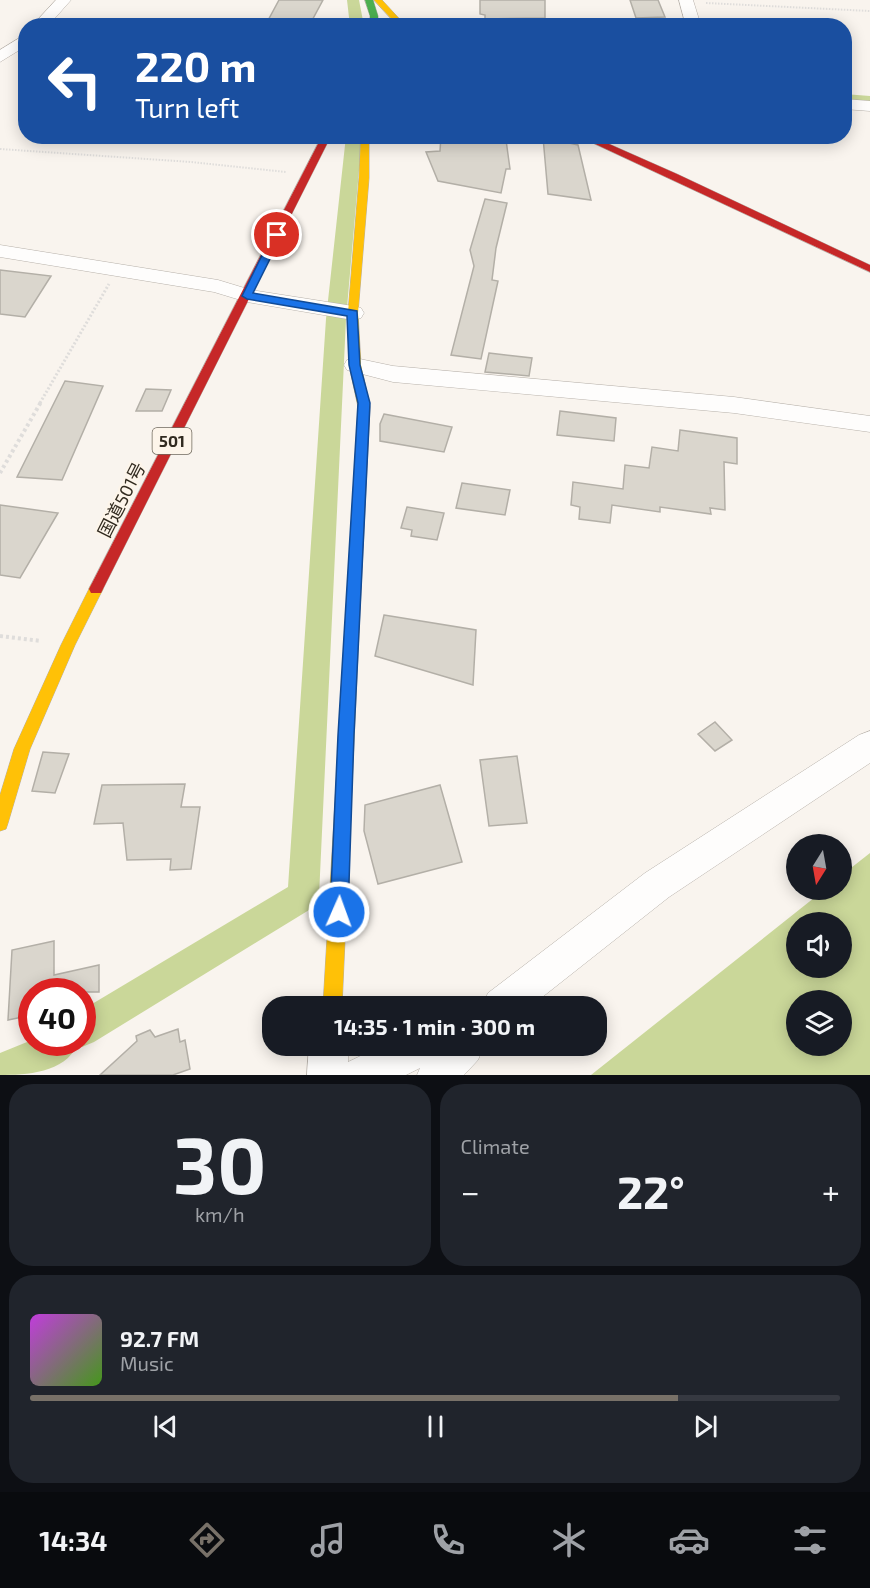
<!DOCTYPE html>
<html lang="en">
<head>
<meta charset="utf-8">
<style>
	:root { --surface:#171b24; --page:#20242c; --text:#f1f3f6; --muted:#9ea1a6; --line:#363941; --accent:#787168 }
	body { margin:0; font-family:"Exo 2","Noto Sans JP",sans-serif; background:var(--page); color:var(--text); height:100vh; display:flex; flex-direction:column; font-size:22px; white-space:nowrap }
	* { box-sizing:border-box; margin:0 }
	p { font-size:20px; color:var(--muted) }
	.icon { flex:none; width:33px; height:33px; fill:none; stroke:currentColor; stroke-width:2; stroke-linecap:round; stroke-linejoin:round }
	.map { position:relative; height:1075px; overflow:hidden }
	.panel { display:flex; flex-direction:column; gap:9px; padding:9px; background:#0d0f14; flex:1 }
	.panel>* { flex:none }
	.hud { position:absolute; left:18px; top:18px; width:834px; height:126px; border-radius:24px; box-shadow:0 3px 15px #0003; background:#1a4fa0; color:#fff; overflow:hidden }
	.needle { width:39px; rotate:191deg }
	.buttons { position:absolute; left:786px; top:834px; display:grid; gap:12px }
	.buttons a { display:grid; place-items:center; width:66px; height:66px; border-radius:50%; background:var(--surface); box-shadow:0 3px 15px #0003; font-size:30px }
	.speed { position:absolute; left:18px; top:978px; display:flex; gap:12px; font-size:30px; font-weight:700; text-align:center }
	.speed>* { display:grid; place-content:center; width:78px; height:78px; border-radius:50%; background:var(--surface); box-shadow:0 3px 15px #0003; line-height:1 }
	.speed .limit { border:9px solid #d22; background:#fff; color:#111 }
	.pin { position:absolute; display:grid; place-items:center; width:51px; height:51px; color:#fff; margin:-26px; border:3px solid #fff; border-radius:50%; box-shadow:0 2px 6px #0007 }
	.me { position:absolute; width:66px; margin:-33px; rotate:2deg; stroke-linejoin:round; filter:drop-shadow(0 0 4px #0008) }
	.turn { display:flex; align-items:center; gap:21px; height:126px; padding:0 18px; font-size:27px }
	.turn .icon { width:78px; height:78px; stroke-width:2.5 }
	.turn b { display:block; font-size:42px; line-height:51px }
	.big { font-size:45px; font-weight:700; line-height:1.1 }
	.panel .tile { flex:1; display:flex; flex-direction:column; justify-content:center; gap:9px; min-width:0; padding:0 21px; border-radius:24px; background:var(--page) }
	.panel .dial { align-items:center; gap:0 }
	.dial b { font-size:78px; line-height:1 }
	.song { display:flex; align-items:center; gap:18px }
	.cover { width:72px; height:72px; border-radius:9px; background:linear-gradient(135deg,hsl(290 70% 55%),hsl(100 70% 35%)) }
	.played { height:6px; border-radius:3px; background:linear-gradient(90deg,var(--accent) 80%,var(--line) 80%) }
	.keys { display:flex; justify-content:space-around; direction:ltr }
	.heat { display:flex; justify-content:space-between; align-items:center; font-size:33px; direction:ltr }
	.panel .tiles { flex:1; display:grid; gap:9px; grid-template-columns:1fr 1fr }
	.tile:last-child { grid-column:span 2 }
	.trip { position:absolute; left:262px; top:996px; width:345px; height:60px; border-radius:24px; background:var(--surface); box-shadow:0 3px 15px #0003; font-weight:700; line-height:60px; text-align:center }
	.dock { display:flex; height:96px; justify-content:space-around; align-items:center; background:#090b0e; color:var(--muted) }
	.dock .icon { width:42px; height:42px }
	.dock .on { color:var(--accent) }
	.dock b { font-size:27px; color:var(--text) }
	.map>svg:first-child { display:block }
</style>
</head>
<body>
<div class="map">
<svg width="870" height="1075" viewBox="0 0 870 1075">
	<rect width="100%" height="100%" fill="#f9f4ee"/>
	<path fill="#cad799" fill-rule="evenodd" d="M870,853V1075H591L824,890H842V875ZM796,922H842V968H796ZM796,1000H842V1046H796Z"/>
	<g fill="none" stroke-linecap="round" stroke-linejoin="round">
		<path fill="#cad799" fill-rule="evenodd" d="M347,0H359L364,26H350Z
			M844,94L870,96V104L844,102Z
			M346,136H362L346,319L319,896L314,907L94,1042L82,1047L77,1045C65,1073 26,1075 0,1075V1053L32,1040V1042H82V1010L288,887L326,319Z"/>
	</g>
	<path fill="#dad6cd" stroke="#b3afa7" stroke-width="1.5" d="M279,0H323L309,26H265Z
		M480,0H545V18L485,19V15L480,14Z
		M630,0H658L665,17L636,18Z
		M441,136L506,140L510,169H506L501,193L438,181L426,152L440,151Z
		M543,137L578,145L591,200L548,194Z
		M485,199L507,203L496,248L492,280L498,281L481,359L451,355L474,266L470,250Z
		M0,270L51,276L25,317L0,314Z
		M489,353L532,358L529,376L485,372Z
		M65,381L103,386L62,480L17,477Z
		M146,389L171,390L162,411H136Z
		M560,411L616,418L614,441L557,435Z
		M384,414L452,427L444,452L380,441V424Z
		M680,430L737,438V464L724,462L725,510L710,508L711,514L660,507V512L612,505L610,523L579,519L580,507L571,505L573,482L623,489L625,465L649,468L652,447L678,451Z
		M462,483L510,490L505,515L456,508Z
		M0,505L58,513L20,578L0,575Z
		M407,507L444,513L437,540L411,536L412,530L401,528Z
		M384,615L476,630L473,685L375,656Z
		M715,722L732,740L715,751L698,734Z
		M43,752L69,754L55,793L32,791Z
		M517,756L527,823L489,826L480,760Z
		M185,784L181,807H200L191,869L170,870L171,859L127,860L123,823L94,824L102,785Z
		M440,785L462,862L378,884L364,831L365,805Z
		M54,941V975L99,965V992H32V1015L8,1020L12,950Z
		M178,1029L180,1042L185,1040L190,1069L173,1075H100L137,1041L136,1036L150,1030L155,1037Z"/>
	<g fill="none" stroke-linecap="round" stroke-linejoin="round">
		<g stroke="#b6b0a9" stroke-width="1">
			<path id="street" d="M56,0H71L48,26H32Z
				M679,0H693L701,26H686Z
				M26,34V46L0,62V50Z
				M844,99L870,101V111L844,109Z
				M0,245L218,280L251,290L353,306L361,308L364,313L361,318L353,320L247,302L214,292L0,257Z
				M355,358L393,366L734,397L870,416V432L734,413L393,382L347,370L344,365L347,360Z
				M870,731V763L669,897L531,1006H482L488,993L645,873L859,735Z
				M309,1046H348V1062L381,1046H484L478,1060L464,1075H417L420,1068L406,1075H307Z"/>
		</g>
		<g stroke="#b6b0a9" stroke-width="1">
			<path id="fast" d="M365,0H373L378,16V26H370V16Z"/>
		</g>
		<g stroke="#b6b0a9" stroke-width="1">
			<path id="slow" d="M374,0H382L406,26H398Z
				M361,136H369V178L358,313L361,365L370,407L364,411L358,407L349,365L348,313L359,178Z
				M96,583L101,585L103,589L75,645L30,749L8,823L6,829L0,831V795L14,749L61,645L91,585Z
				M352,626L357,628L359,632L342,1006H323L345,632L347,628Z"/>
		</g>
		<g stroke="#b6b0a9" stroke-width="1">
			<path id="jam" d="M322,136H331L103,589L101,593H91L89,589Z
				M578,136H591L677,174L870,265V272Z
				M364,403L370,407L359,632L357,636L352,638L347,636L345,632L358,407Z"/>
		</g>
		<path stroke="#dfdddb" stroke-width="2" stroke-dasharray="1.5 1.5" stroke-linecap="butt" d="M706,3L870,11
			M0,149L191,162L286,172"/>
		<path stroke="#dfdddb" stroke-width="3" stroke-dasharray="2 2" stroke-linecap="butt" d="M40,403L109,284"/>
		<path stroke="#dfdddb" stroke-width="4" stroke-dasharray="3 3" stroke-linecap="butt" d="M0,473L41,402
			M0,636L41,641"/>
		<use href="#street" fill="#fefdfc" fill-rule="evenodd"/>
		<use href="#fast" fill="#4caf50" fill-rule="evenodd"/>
		<use href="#slow" fill="#ffc107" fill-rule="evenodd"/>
		<use href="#jam" fill="#c62828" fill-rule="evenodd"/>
	</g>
	<path fill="#1a73e8" stroke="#114b97" stroke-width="1.5" d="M277,232L282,235L253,293L357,311L360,365L370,403L354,735L348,912L345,918L339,921L333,918L330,912L338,735L358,403L349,365L347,316L247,299L242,296L272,235Z"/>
	<g text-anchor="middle" stroke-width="4.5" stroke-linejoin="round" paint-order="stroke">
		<rect fill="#fdf5ea" stroke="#6f685d" stroke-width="1.5" x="152.5" y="428" width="39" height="26" rx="4.5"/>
		<g font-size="16" font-weight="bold" fill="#322b20">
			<text x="172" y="447">501</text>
		</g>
		<g font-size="18" fill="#322b20" stroke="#fdf5ea">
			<text transform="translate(122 500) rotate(-63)" y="6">国道501号</text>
		</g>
	</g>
</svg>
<div class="buttons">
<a><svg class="needle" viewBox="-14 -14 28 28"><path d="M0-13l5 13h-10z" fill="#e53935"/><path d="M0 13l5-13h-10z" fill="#9ea1a6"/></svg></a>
<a><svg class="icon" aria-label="sound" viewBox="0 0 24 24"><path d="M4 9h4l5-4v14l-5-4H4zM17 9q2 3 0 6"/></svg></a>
<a><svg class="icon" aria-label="layers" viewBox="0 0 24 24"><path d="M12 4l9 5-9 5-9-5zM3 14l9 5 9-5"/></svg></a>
</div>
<div class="speed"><div class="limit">40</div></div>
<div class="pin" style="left:277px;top:235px;background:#d93025"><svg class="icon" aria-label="arrive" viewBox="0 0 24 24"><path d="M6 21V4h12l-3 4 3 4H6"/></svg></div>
<svg class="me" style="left:339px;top:912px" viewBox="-20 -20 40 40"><circle r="17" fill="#1a73e8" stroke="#fff" stroke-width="3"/><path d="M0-11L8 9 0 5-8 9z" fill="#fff"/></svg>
<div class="trip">14:35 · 1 min · 300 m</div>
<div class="hud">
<div class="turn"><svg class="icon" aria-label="left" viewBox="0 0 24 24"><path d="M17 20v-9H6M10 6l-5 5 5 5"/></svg><div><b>220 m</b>Turn left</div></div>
</div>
</div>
<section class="panel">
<div class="tiles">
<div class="tile dial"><b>30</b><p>km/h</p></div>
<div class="tile"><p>Climate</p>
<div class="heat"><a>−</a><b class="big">22°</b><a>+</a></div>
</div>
<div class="tile">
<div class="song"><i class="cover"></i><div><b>92.7 FM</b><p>Music</p></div></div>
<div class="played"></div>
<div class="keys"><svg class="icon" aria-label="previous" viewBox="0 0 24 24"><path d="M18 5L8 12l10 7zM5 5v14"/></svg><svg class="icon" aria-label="pause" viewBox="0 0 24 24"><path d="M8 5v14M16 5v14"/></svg><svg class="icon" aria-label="next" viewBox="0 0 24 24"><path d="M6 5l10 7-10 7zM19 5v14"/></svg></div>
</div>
</div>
</section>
<nav class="dock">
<b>14:34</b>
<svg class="icon on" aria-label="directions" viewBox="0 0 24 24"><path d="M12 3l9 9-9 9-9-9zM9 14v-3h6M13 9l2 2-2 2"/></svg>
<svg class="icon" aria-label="music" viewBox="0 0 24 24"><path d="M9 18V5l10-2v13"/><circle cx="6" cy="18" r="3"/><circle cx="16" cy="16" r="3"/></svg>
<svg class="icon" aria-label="phone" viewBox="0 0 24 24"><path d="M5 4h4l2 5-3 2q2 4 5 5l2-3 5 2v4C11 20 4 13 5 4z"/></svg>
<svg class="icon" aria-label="climate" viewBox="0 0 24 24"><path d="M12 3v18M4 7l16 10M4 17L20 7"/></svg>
<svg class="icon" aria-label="car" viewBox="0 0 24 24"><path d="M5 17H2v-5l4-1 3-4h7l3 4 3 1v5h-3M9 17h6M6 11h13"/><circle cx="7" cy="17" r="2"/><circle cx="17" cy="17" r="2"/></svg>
<svg class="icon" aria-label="filters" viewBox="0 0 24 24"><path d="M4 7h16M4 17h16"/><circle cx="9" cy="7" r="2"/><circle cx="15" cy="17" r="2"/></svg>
</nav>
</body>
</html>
